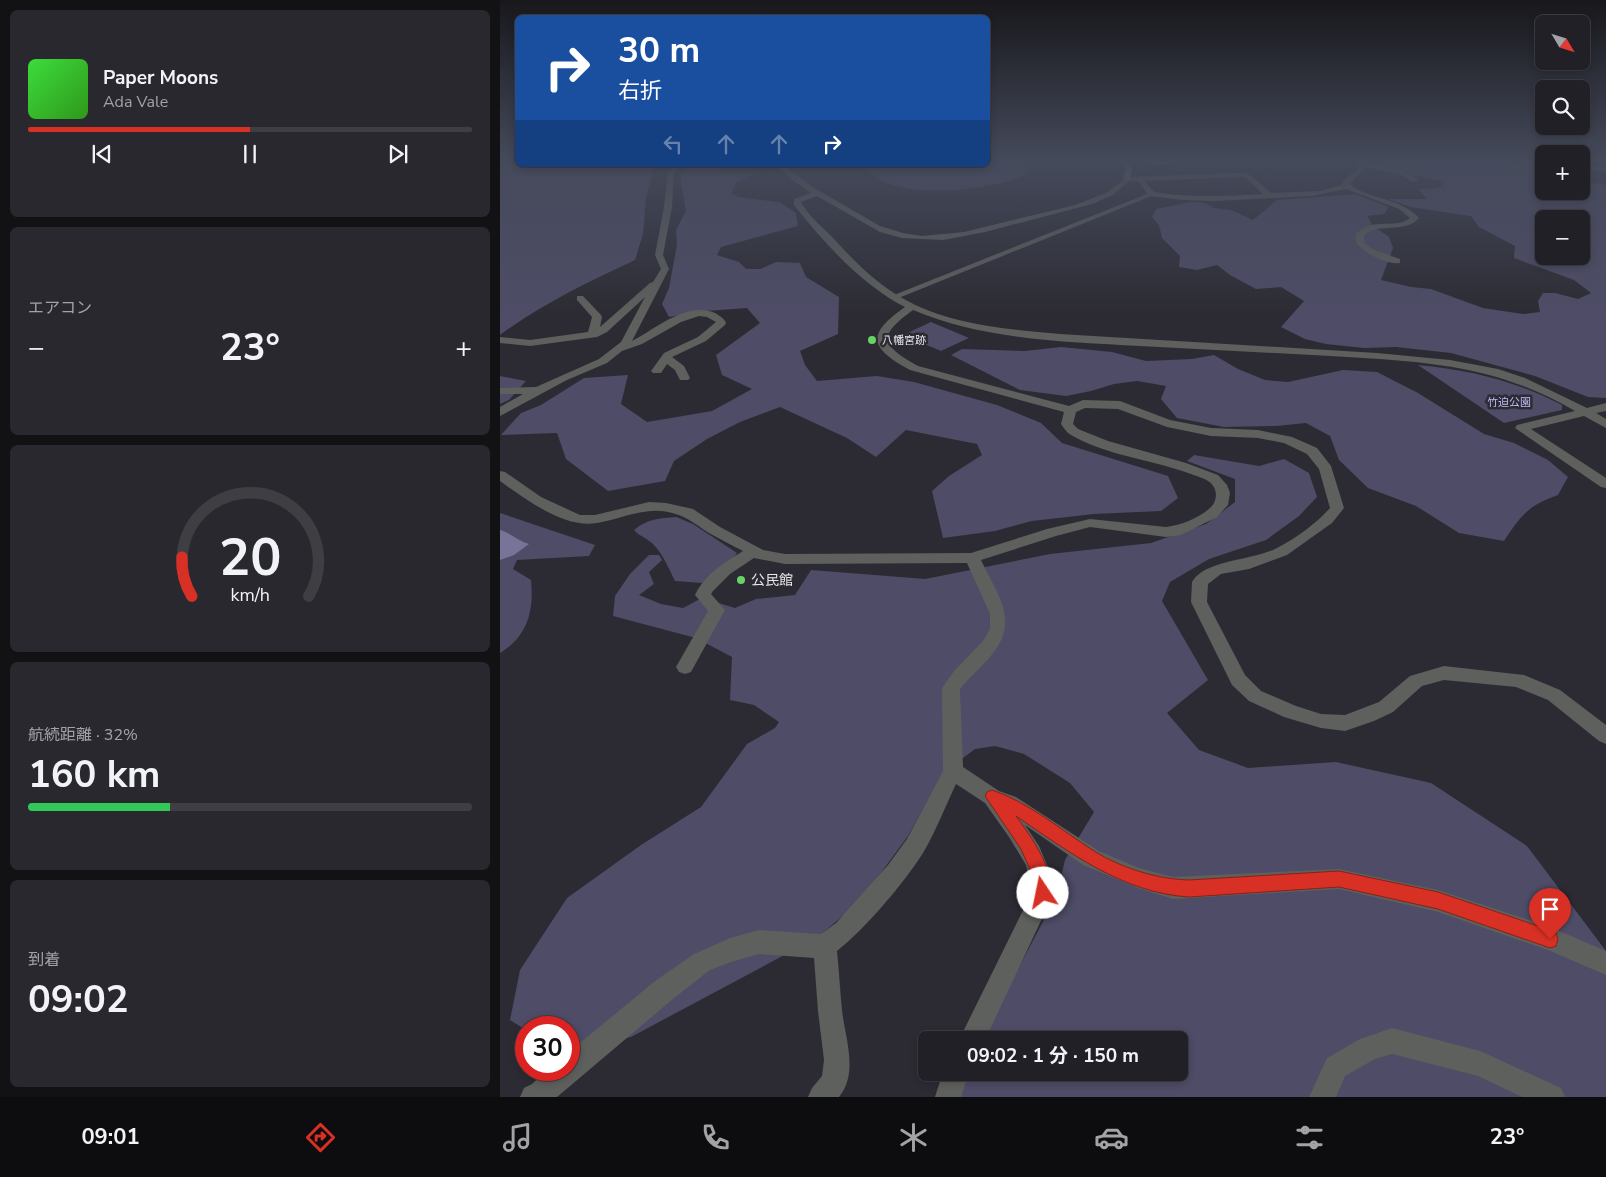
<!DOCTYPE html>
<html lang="ja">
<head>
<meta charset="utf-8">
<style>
	:root { --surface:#212026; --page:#29282e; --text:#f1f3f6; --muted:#a2a3a7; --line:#3e3e43; --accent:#d93025 }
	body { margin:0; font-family:"Nunito Sans","Noto Sans JP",sans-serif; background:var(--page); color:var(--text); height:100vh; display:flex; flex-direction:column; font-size:19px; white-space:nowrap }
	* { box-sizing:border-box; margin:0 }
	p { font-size:16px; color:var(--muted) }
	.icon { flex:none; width:28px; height:28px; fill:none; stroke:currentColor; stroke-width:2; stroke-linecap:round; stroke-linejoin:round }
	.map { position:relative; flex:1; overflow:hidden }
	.panel { display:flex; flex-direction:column; gap:10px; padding:10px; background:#121215; width:500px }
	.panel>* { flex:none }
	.guide { position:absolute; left:15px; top:15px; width:475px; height:152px; border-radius:8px; box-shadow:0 2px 8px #0003,0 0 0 1px var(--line); background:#1a4fa0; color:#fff; overflow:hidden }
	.needle { width:32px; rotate:128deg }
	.tools { position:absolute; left:1035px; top:15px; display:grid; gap:10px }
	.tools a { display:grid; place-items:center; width:55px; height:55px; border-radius:8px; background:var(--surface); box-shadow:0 2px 8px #0003,0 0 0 1px var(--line); font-size:25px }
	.speed { position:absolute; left:15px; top:1016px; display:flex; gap:10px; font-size:25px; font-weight:700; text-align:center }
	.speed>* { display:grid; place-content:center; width:65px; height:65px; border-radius:50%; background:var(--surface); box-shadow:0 2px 8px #0003,0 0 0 1px var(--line); line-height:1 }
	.speed .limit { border:8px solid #d22; background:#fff; color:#111 }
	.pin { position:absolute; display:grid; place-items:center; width:42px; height:42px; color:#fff; margin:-51px -21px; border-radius:50% 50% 50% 0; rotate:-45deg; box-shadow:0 0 5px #0007 }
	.pin .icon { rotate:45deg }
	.me { position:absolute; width:55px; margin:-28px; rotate:349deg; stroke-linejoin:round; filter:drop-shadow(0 0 4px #0008) }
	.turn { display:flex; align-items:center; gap:18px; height:105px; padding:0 20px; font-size:22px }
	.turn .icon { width:65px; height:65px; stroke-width:2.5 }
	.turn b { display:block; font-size:35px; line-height:42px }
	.lanes { display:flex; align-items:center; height:48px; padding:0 20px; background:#0003; justify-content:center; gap:25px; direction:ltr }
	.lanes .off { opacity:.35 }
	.big { font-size:38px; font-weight:700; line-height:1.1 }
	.panel .tile { flex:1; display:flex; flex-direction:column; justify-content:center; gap:8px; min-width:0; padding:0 18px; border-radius:8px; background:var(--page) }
	.panel .dial { align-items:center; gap:0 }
	.dial svg { height:130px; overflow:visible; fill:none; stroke:var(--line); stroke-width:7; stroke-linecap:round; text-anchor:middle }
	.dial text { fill:var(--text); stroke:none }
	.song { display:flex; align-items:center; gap:15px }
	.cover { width:60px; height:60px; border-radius:8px; background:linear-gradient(135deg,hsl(120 70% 55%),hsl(110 70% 35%)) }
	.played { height:5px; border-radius:2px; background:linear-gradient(90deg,var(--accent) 50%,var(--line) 50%) }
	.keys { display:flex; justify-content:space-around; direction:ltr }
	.heat { display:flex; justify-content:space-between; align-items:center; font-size:28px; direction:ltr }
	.charge { height:8px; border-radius:4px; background:linear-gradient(90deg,#34c759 32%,var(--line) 0) }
	.trip { position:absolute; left:418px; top:1031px; width:270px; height:50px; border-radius:8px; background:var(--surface); box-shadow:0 2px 8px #0003,0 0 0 1px var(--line); font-weight:700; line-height:50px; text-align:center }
	.tabs { display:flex; height:80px; justify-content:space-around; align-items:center; background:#0d0d0f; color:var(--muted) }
	.tabs .icon { width:35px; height:35px }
	.tabs .current { color:var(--accent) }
	.tabs b { font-size:22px; color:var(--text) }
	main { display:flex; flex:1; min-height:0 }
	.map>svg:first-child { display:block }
</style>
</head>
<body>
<main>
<section class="panel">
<div class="tile">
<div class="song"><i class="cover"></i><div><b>Paper Moons</b><p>Ada Vale</p></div></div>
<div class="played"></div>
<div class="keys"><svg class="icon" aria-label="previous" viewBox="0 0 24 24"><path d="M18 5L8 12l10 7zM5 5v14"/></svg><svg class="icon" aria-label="pause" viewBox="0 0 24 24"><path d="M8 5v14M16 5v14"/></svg><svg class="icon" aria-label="next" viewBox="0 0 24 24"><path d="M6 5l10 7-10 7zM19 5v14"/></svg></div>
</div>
<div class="tile"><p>エアコン</p>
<div class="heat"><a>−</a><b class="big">23°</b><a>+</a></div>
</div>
<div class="tile dial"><svg viewBox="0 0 100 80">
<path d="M14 69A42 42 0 1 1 86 69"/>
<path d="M14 69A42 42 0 0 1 8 45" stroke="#d93025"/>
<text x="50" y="56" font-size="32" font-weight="700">20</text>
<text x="50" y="72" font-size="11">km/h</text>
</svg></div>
<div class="tile"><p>航続距離 · 32%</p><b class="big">160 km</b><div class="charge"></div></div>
<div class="tile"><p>到着</p><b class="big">09:02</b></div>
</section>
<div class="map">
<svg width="1106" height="1097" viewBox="0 0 1106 1097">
	<rect width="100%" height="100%" fill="#2c2b33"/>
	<path fill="#4e4c66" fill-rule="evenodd" d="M0,161H17L18,165H158L154,167L146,198L143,234L135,260C88,282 42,304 0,335Z
		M488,161H530L532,168C528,171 525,175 520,177C488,191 393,201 370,171L371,165H488Z
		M871,161H1039L1044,162V191H1081V179L1087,182L1106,185V398L1088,397L1035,376L951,353L896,347L864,348L826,344L805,339L781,327L804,301L781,287L756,289L730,275L717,265L697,270L679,267L680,256L662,238L659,225L652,217L656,209L691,202L705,203L714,208L731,210L753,220L777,200L856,194L889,207L884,214L867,216L873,226L889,237L893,248L881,280L911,287L931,289L983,308L1023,314L1040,312L1038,301L1043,293H1055L1078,299L1091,293L1074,280L1014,258L1015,246L979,227L971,216L910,207L888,199H927L918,189L938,188L943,184L940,181L889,169ZM1044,219H1081V256H1044Z
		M187,165H217L221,173H256L236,183L231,193L238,197L279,202L296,213L298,226L221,247L217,255L239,262L246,269H260L276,262L300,263L306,277L339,297L338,334L300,351L305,365L317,381L377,376L414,382L497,405L541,423L562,443L668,476L678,498L661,511L594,514L532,521L495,531L443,538L432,491L449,476L482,455L477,444L406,430L376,457L347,438L280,407L240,422L207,439L174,461L165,481L108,491L66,459L57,433L1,435L21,413L41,405L84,378L128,375L121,404L147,422L212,411L252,389L222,375L216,355L260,323L247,308L205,311L169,317L162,304L169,288L177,245L176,230L186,211L180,177Z
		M431,322L469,338L441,351L403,335Z
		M561,347L612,352L646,361L692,359L714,355L738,369L765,380L788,382L843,370L877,372L918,393L984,434L1014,443L1048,460L1068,477L1058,495C1029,505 1021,515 1004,541L959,533L916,506L868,488L839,460L830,436L806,423L776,426L724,427L677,418L661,399L666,386L637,381L614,384L591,391L566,396L520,390L451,355L462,349L525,351Z
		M918,365C970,370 1016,381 1062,405V410L1004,423Z
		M0,376L26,381L9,400L0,404Z
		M694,455L759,466L784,459L809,473L817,497L799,516L766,540L709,559L670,582L662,601L708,680L667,713L699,750L748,768L836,762L931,783L1027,846L1106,951V1097H441L457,1073L679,1072V1040H478L491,1020L556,897L565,860L594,812L570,783L524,754L495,746L475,749L443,773L408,836L361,900L318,937L131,1037L69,1051V1028H26V1030L10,1020L20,970L67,898L141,845L201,807L247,744L275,728L279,722L254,705L230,700L232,657L196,638L113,616L115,596L130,574L149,555H159L162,560L149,572L154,584L139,595L161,604L183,608L202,598L235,608L256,599L295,595L311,570L425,579L550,554L651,543L706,524L735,502V479L687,461Z
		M0,513L95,545L89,556L17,560L13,569L31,580C34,611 28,636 0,653Z
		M176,517L193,524L237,553L227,567L202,583L175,581C169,569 163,554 153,544C147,538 139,536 134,530C147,519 160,518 176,517Z"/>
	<path fill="#777498" d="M0,530C11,533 18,541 29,544L14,555L0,560Z"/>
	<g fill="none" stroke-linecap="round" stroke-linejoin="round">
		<path fill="#5d605c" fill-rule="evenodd" d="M652,192L654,195L396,299L389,297Z"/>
		<path fill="#5d605c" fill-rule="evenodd" d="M853,161C869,161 906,169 919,180L912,182L902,175L866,167L850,184C866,199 900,197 919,218C905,234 880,222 864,235V242L872,249L900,259V263C886,265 865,253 856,243V234C873,216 895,230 910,218L899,209L846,189L812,196L715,201L683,200L649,196L638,181H629L613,195L592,204L485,232L443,240L402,238L380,232L317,196L301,202C307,215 324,228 334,239C352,259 371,278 394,293C441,324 504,329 560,334L877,353L950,360L998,369L1025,378L1087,408L1106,403V411L1096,413L1106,419V428L1084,416L1031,429L1106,478V488L1101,487L1015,428L1017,425L1075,411C1000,367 932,362 847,357C778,353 709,350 640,346C564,342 485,340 413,310C377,336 380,345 418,366L569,406L583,400L620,401L670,420L711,428L758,430L792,437L817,448L831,466L844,508L832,523L787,555L749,569L721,574L708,584L707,602L745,675L761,691L796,706L821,714L845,715L879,702L910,676L944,666L1024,675L1060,690L1106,725V744L1099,741L1048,700L1016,687L944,680L922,686L893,712L874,721L845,731L821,728L784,717L749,701L732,685L691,602L692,582C706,559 753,561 777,548C796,538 817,523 830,508L819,469L807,454L784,443L758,438L711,436L667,427L618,409L585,408L576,412L573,424L578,429L608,441L686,463L718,475L727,485L730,493L728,505L717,517L681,535L666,537L590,527L556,536L481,560C495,590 518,618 496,649C486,664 471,675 460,689L463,767L499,791L516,797L599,851L639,868L673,877L839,869L938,890L1050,927L1106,951V975L1048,950L938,912L839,889L673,899L638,888L583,865L525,825L539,846L547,865L554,893L485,1040H459L532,892L526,865L509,837L485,803L456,784C445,807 436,831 423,853C404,883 365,929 337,951C339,971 340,990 342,1010C345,1038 359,1073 339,1097H308L312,1088L322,1076L324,1060L318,1011L314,958L259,954L231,962L210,970L173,999L57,1097H20L24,1088L32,1084L47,1070H69V1052L155,981L194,954L230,938L259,930L321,934L336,923L388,865L407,839L443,771L442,688L454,671L483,641L490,629V614L467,563L285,564L254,558L230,574L213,591L211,594L225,610L191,672L185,674L179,672L176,667L208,611L195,595C205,574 224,563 243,551C231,545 220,539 209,533C195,524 185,515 168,512C144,507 121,519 97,523C65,529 25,499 0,481V471L5,472L41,497L80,515H95L149,502L166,503L193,509L220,527L263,550L285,554L471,553L547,529L590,519L666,527C681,525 700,518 711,507C718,500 718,487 708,481C704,478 696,476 691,474C654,460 604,455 571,435C567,433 564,428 561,424L564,412L410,370C370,348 365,335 405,307C363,286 323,242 294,205V199L311,193L291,179L277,165H284L311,186L380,226L403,233L422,236L464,232L575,205L608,192L627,177L742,173L750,175L771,193L821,191L842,185L843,181L859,168ZM742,177L746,178L763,194C727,196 691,198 654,192L645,181Z
			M969,161H990L1044,168V172Z
			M1081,163L1106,168V172L1081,167Z
			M173,165H179L174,173L172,207L163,255L169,269L132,341C156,329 186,301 215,313C220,316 224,318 226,323L225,325L206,341L172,357L184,366L190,378L188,380H180L175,370L167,364L161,373H153L151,371L164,353L198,337L216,322L207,317L199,316L181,322L142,344L122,351L107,363L67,380L0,416V407L23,394H0V388L36,387L99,359L121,342L145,297L107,332L97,337L30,346L0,343V337L30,340L88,332L92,317L77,300V296H83L101,315L102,317L100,327L150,283L153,282L161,269L155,255L164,207L168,173Z
			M892,1028L980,1051L1061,1088L1065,1097H1022L978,1076L892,1054L875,1059L845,1076L836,1097H809L827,1058L860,1039Z
			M443,1072H469L461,1097H435Z"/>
		<path fill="#777c77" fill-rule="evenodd" d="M622,161H628L632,170L629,180L623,179L626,170Z"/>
	</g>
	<path fill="#b3b3bb" d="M649,161H669V164L652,165Z"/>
	<linearGradient id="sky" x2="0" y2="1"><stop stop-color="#18181c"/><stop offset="0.51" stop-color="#454a5b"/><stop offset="1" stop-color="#454a5b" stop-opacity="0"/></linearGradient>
	<rect width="1106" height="315" fill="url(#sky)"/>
	<path fill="#d93025" stroke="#8d1f18" d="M492,790C530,803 561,830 594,851C621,868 657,879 689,880L839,871L938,892L1050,930L1056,933L1058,939L1056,946L1050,948L938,909L839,887L689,897C623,893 569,852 516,816C530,835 559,875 549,899L543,901L537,899L533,876L521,849L485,796L487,792Z"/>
	<g fill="#68d465" stroke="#2c2b33" stroke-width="2">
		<circle cx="372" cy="340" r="5"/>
		<circle cx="241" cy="580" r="5"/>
	</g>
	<g text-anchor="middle" stroke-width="5" stroke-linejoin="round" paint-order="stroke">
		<g font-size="11" fill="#e6e6eb" stroke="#2c2b33" text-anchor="start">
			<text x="382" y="344">八幡宮跡</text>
		</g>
		<g font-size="11" fill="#bfbaf7" stroke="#2c2b33">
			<text x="1009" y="406">竹迫公園</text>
		</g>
		<g font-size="14" fill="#e6e6eb" stroke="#2c2b33" text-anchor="start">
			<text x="251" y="585">公民館</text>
		</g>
	</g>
</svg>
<div class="tools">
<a><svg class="needle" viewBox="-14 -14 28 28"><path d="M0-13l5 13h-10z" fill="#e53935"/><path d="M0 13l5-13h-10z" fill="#a2a3a7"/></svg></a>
<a><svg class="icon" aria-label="search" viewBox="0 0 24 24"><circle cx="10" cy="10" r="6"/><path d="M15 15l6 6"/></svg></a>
<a>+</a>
<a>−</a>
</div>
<div class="speed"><div class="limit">30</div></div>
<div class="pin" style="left:1050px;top:939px;background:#d93025"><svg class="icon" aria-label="arrive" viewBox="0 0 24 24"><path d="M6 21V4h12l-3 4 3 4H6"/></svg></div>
<svg class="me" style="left:543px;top:893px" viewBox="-20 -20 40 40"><circle r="19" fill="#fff"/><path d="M0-13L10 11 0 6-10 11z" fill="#d93025"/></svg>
<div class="trip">09:02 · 1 分 · 150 m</div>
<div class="guide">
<div class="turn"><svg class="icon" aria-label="right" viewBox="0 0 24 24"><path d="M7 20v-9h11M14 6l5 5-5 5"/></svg><div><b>30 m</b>右折</div></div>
<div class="lanes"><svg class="icon off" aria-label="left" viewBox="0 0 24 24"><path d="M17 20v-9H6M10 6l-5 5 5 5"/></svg><svg class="icon off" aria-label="ahead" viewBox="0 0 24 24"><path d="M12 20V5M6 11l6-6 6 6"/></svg><svg class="icon off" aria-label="ahead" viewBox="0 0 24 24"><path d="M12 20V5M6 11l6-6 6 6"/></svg><svg class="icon" aria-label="right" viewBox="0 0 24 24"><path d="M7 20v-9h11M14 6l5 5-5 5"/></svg></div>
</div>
</div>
</main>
<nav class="tabs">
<b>09:01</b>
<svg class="icon current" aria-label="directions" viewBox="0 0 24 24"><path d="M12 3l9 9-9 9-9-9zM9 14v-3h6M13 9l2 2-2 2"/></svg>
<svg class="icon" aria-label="music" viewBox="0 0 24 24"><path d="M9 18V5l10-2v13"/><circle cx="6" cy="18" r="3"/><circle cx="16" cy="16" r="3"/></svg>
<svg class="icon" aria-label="phone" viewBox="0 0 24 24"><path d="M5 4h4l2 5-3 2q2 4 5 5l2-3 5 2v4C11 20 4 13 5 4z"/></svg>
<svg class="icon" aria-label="climate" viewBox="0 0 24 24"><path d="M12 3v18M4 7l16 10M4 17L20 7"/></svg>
<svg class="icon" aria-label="car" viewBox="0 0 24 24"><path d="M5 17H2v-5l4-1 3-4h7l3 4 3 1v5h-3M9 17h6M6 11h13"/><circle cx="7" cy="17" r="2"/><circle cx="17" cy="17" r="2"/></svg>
<svg class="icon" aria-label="filters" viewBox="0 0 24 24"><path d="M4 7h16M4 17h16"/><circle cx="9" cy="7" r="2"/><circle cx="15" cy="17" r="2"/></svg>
<b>23°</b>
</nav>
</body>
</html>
